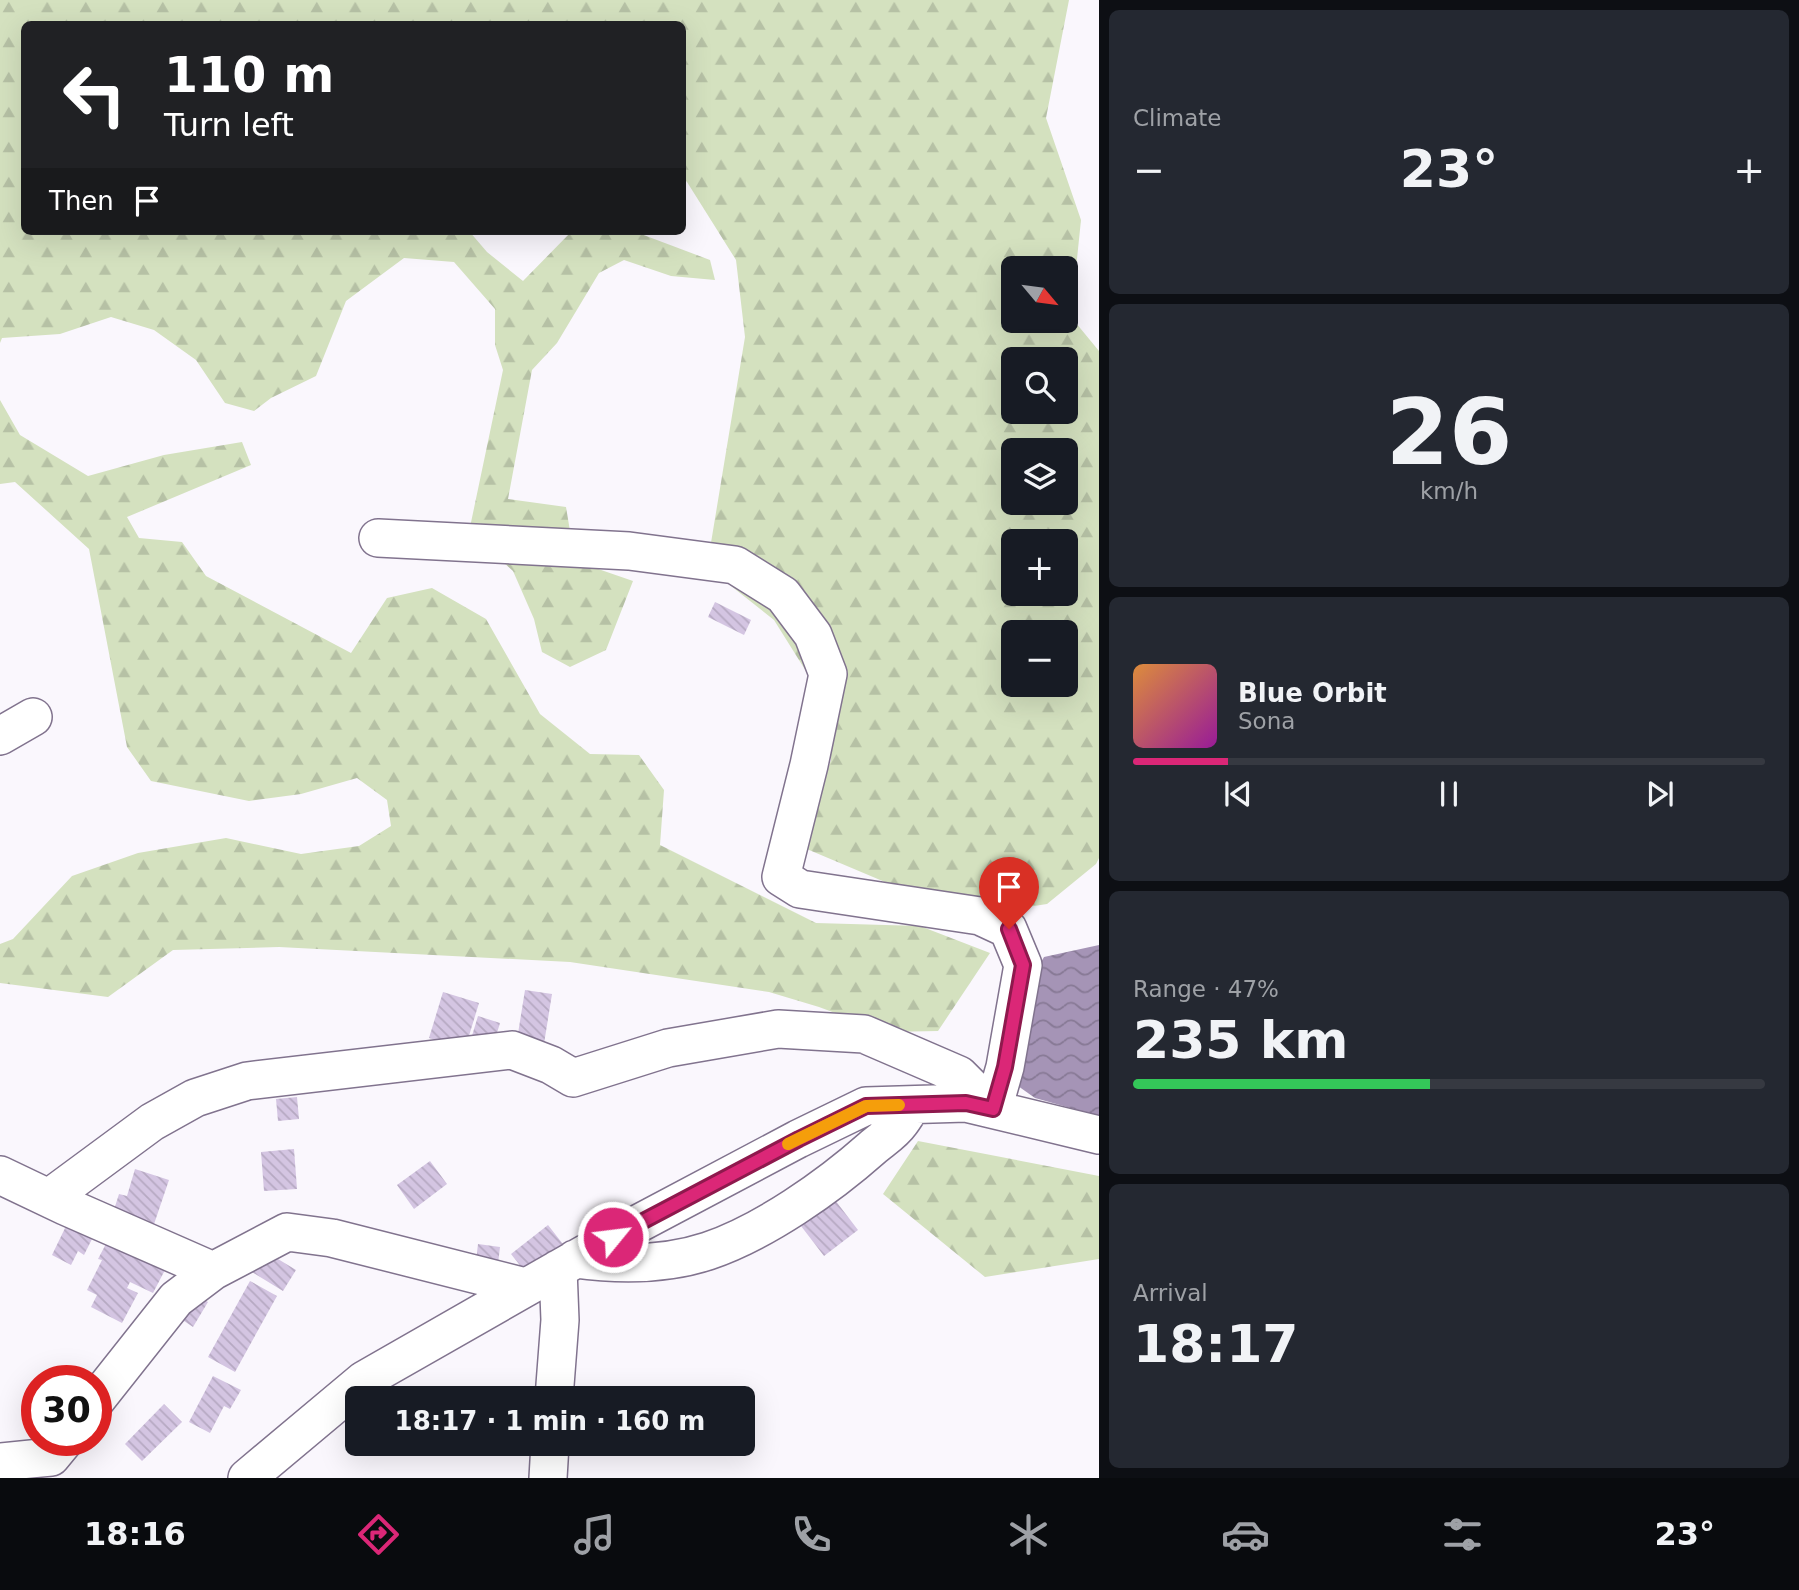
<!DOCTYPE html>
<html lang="en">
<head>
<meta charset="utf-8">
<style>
	:root { --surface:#171b24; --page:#242831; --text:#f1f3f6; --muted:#9ea1a6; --line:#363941; --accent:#db2777 }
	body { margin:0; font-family:"DejaVu Sans",sans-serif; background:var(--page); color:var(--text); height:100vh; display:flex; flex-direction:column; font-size:26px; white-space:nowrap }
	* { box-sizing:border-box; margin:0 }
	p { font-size:23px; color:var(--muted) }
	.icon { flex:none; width:38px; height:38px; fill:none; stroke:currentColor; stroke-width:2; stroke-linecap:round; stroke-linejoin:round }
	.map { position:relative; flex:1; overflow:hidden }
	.details { display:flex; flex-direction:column; gap:10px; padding:10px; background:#0d0f14; width:700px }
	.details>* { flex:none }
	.guide { position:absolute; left:21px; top:21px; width:665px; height:214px; border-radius:10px; box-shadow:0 7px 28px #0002; background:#202124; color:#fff; overflow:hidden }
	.needle { width:46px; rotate:119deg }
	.fabs { position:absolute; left:1001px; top:256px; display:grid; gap:14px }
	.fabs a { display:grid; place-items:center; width:77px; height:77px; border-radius:10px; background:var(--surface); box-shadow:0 7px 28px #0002; font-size:35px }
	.speed { position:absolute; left:21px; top:1365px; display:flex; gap:14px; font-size:35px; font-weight:700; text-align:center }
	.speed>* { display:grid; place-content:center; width:91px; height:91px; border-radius:50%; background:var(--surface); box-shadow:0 7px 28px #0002; line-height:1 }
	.speed .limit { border:10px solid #d22; background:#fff; color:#111 }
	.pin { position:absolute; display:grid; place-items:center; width:60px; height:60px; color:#fff; margin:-72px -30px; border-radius:50% 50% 50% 0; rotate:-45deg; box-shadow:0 0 7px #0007 }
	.pin .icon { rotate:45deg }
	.me { position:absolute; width:77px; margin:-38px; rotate:61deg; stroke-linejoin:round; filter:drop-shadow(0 0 5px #0008) }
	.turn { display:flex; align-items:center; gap:24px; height:147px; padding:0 28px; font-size:32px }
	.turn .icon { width:91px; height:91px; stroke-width:2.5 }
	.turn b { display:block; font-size:49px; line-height:60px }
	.then { display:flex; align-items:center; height:66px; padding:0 28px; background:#0003; gap:14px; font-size:26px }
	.big { font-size:52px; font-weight:600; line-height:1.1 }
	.details .card { flex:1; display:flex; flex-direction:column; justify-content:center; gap:10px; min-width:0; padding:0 24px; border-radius:10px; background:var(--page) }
	.details .dial { align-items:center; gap:0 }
	.dial b { font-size:91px; line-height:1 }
	.song { display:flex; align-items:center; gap:21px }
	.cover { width:84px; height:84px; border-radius:10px; background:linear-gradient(135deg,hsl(30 70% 55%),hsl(300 70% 35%)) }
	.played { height:7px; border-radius:4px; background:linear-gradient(90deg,var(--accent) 15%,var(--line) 15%) }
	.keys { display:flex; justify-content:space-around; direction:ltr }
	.heat { display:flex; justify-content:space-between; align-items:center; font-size:38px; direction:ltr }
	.charge { height:10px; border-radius:5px; background:linear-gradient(90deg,#34c759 47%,var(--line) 0) }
	.trip { position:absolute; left:345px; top:1386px; width:410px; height:70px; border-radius:10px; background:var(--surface); box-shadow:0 7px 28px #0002; font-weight:600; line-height:70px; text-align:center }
	.tabs { display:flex; height:112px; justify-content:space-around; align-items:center; background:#090b0e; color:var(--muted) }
	.tabs .icon { width:49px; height:49px }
	.tabs .active { color:var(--accent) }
	.tabs b { font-size:32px; color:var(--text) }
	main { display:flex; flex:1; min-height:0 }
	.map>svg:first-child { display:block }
</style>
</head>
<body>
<main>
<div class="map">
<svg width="1099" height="1478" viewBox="0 0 1099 1478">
	<defs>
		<pattern id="forest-firs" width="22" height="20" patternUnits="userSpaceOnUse" patternTransform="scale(1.75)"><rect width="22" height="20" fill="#d4e1bf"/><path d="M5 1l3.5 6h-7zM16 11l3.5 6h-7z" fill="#b6c1a5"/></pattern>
		<pattern id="water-waves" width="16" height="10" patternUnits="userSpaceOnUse" patternTransform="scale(1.75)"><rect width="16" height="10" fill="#a594b6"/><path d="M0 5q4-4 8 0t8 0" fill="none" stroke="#877995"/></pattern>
		<pattern id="building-back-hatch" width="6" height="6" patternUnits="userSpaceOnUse" patternTransform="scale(1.75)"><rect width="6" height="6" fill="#d4c5e2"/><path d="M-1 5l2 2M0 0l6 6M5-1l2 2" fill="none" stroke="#b6a9c2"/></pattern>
	</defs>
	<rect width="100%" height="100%" fill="#faf7fd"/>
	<path fill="url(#forest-firs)" fill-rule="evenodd" d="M0,0H1069L1046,118L1081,220L1071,317L1099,351V858L1096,864L1047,904L996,912L937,904L802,847L831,760L819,692L774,620L707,567L745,337L736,260L687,182L683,178L682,24H24V231H469L487,252L523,281L572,231H633L710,260L715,280L671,276L624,260L599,273L557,343L532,370L508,499L566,507L575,561L633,581L606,650L570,667L542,652L534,619L513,571L469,532L503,370L495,345V309L454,262L404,258L346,301L316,376L271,398L254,411L225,403L196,360L154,330L111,317L60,334L2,338L0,343ZM1013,268H1066V320H1013ZM1013,359H1066V411H1013ZM1013,450H1066V502H1013ZM1013,541H1066V593H1013ZM1013,632H1066V684H1013Z
		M0,400L20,435L88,476L164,455L242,442L251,465L127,517L139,538L182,542L206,576L351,653L387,598L432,588L486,619L540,714L590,754L639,755L664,790L660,845L816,923L920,926L990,953L938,1031L886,1032L819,1007L769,992L570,962L279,947L173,950L108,997L0,983V944L13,939L72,876L138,853L226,838L301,854L359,846L391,826L387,800L357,778L301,794L249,801L151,781L127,747L89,549L15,482L0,484Z
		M918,1141L1099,1176V1259L985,1277L883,1194Z"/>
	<path fill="url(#water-waves)" d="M1099,945V1116L1035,1098L1018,1086L1030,981L1044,957Z"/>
	<path fill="url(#building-back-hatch)" d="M715,602L751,620L744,635L708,617Z
		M525,990L552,994L543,1050L516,1046Z
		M443,992L479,1003L465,1049L429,1038Z
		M478,1016L500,1023L493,1046L471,1039Z
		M297,1097L299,1119L278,1121L276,1099Z
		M294,1149L297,1189L264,1191L261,1152Z
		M430,1161L447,1184L414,1209L397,1185Z
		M135,1169L169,1180L152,1230L112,1216L119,1194L127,1196Z
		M835,1200L858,1230L824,1256L801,1226Z
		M67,1224L93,1237L84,1255L78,1251L71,1265L52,1255Z
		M548,1225L566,1248L530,1278L511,1254Z
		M108,1240L165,1270L153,1293L130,1282L127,1288L138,1293L122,1323L91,1307L97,1295L87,1290L102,1260L98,1259Z
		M478,1244L500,1247L497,1272L475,1269Z
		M278,1259L296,1270L283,1291L252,1272Z
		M250,1281L277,1296L235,1372L208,1357Z
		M195,1295L208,1302L193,1327L181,1319Z
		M213,1376L241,1390L230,1409L224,1406L210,1433L189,1422Z
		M164,1404L182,1422L142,1461L125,1444Z"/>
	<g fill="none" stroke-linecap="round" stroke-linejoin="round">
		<g stroke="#81738e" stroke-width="40">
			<path id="minor" d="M0,736L33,717
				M0,1175L65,1206L213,1271
				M49,1198L152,1122L195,1098L247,1081L512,1050L551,1065L573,1078L668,1048L778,1029L864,1034L959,1075L993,1109L1005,1067L1023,965L1008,929L980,916L800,889L781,877L809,765L828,674L813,635L783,595L735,565L629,551L378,538
				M575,1259C619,1265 666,1265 708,1251C764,1232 828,1187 872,1148C881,1140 893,1133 900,1123C904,1118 908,1111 912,1105
				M554,1398L560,1320L558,1269
				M96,1400L176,1299L213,1271L287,1232L332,1238L525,1287
				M0,1462L51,1457L65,1440
				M247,1478L364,1380L632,1227L798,1139L866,1106L966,1103L1099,1135
				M548,1478L550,1444"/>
		</g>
		<use href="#minor" stroke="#fff" stroke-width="37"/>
	</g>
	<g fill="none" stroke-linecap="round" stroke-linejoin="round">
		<g stroke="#8e194d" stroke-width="18">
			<path id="route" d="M613,1237L799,1139L866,1106L966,1103L993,1109L1005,1067L1023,965L1009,929"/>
		</g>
		<use href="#route" stroke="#db2777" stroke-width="12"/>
		<path stroke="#f59e0b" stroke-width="12" d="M788,1144L866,1106L899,1105"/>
	</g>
</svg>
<div class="fabs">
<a><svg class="needle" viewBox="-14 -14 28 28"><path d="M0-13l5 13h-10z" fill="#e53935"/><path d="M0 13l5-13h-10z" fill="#9ea1a6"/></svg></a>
<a><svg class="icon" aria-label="search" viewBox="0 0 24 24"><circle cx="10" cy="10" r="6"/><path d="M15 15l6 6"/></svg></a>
<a><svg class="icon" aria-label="layers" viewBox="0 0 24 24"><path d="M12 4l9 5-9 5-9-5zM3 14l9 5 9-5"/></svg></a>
<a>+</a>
<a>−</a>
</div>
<div class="speed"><div class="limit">30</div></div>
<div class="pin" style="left:1009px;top:929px;background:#d93025"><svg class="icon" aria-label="arrive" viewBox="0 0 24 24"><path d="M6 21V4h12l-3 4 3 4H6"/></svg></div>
<svg class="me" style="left:613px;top:1237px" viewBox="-20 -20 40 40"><circle r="17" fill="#db2777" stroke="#fff" stroke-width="3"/><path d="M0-11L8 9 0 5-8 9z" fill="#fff"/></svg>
<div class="trip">18:17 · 1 min · 160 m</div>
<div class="guide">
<div class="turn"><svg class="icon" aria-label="left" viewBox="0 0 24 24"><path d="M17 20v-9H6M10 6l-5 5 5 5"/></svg><div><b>110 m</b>Turn left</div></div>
<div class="then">Then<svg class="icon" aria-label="arrive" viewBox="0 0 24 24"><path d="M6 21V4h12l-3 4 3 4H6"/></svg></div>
</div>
</div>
<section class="details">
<div class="card"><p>Climate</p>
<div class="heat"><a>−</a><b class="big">23°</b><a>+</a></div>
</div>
<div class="card dial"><b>26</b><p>km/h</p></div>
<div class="card">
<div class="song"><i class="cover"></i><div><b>Blue Orbit</b><p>Sona</p></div></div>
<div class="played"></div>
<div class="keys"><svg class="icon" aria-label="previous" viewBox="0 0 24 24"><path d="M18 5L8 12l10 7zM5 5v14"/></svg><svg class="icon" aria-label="pause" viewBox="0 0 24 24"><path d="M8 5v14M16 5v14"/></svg><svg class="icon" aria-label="next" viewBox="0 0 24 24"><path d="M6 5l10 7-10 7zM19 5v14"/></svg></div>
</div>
<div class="card"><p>Range · 47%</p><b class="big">235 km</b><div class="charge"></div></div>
<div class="card"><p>Arrival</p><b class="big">18:17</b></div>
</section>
</main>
<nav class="tabs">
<b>18:16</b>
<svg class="icon active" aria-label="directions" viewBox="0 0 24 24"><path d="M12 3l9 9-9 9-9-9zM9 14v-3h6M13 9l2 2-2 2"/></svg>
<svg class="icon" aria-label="music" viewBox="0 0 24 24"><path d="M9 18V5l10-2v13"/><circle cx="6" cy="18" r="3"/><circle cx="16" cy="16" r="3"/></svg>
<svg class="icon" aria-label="phone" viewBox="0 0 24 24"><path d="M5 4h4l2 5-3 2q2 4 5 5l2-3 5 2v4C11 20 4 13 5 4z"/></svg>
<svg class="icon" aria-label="climate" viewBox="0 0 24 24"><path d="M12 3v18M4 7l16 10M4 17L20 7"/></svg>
<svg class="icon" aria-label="car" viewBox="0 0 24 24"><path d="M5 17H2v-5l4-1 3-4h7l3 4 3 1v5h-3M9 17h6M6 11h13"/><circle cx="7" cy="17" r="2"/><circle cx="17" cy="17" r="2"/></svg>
<svg class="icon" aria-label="filters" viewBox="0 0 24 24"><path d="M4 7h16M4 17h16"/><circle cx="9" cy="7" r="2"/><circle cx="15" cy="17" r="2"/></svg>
<b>23°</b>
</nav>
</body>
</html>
